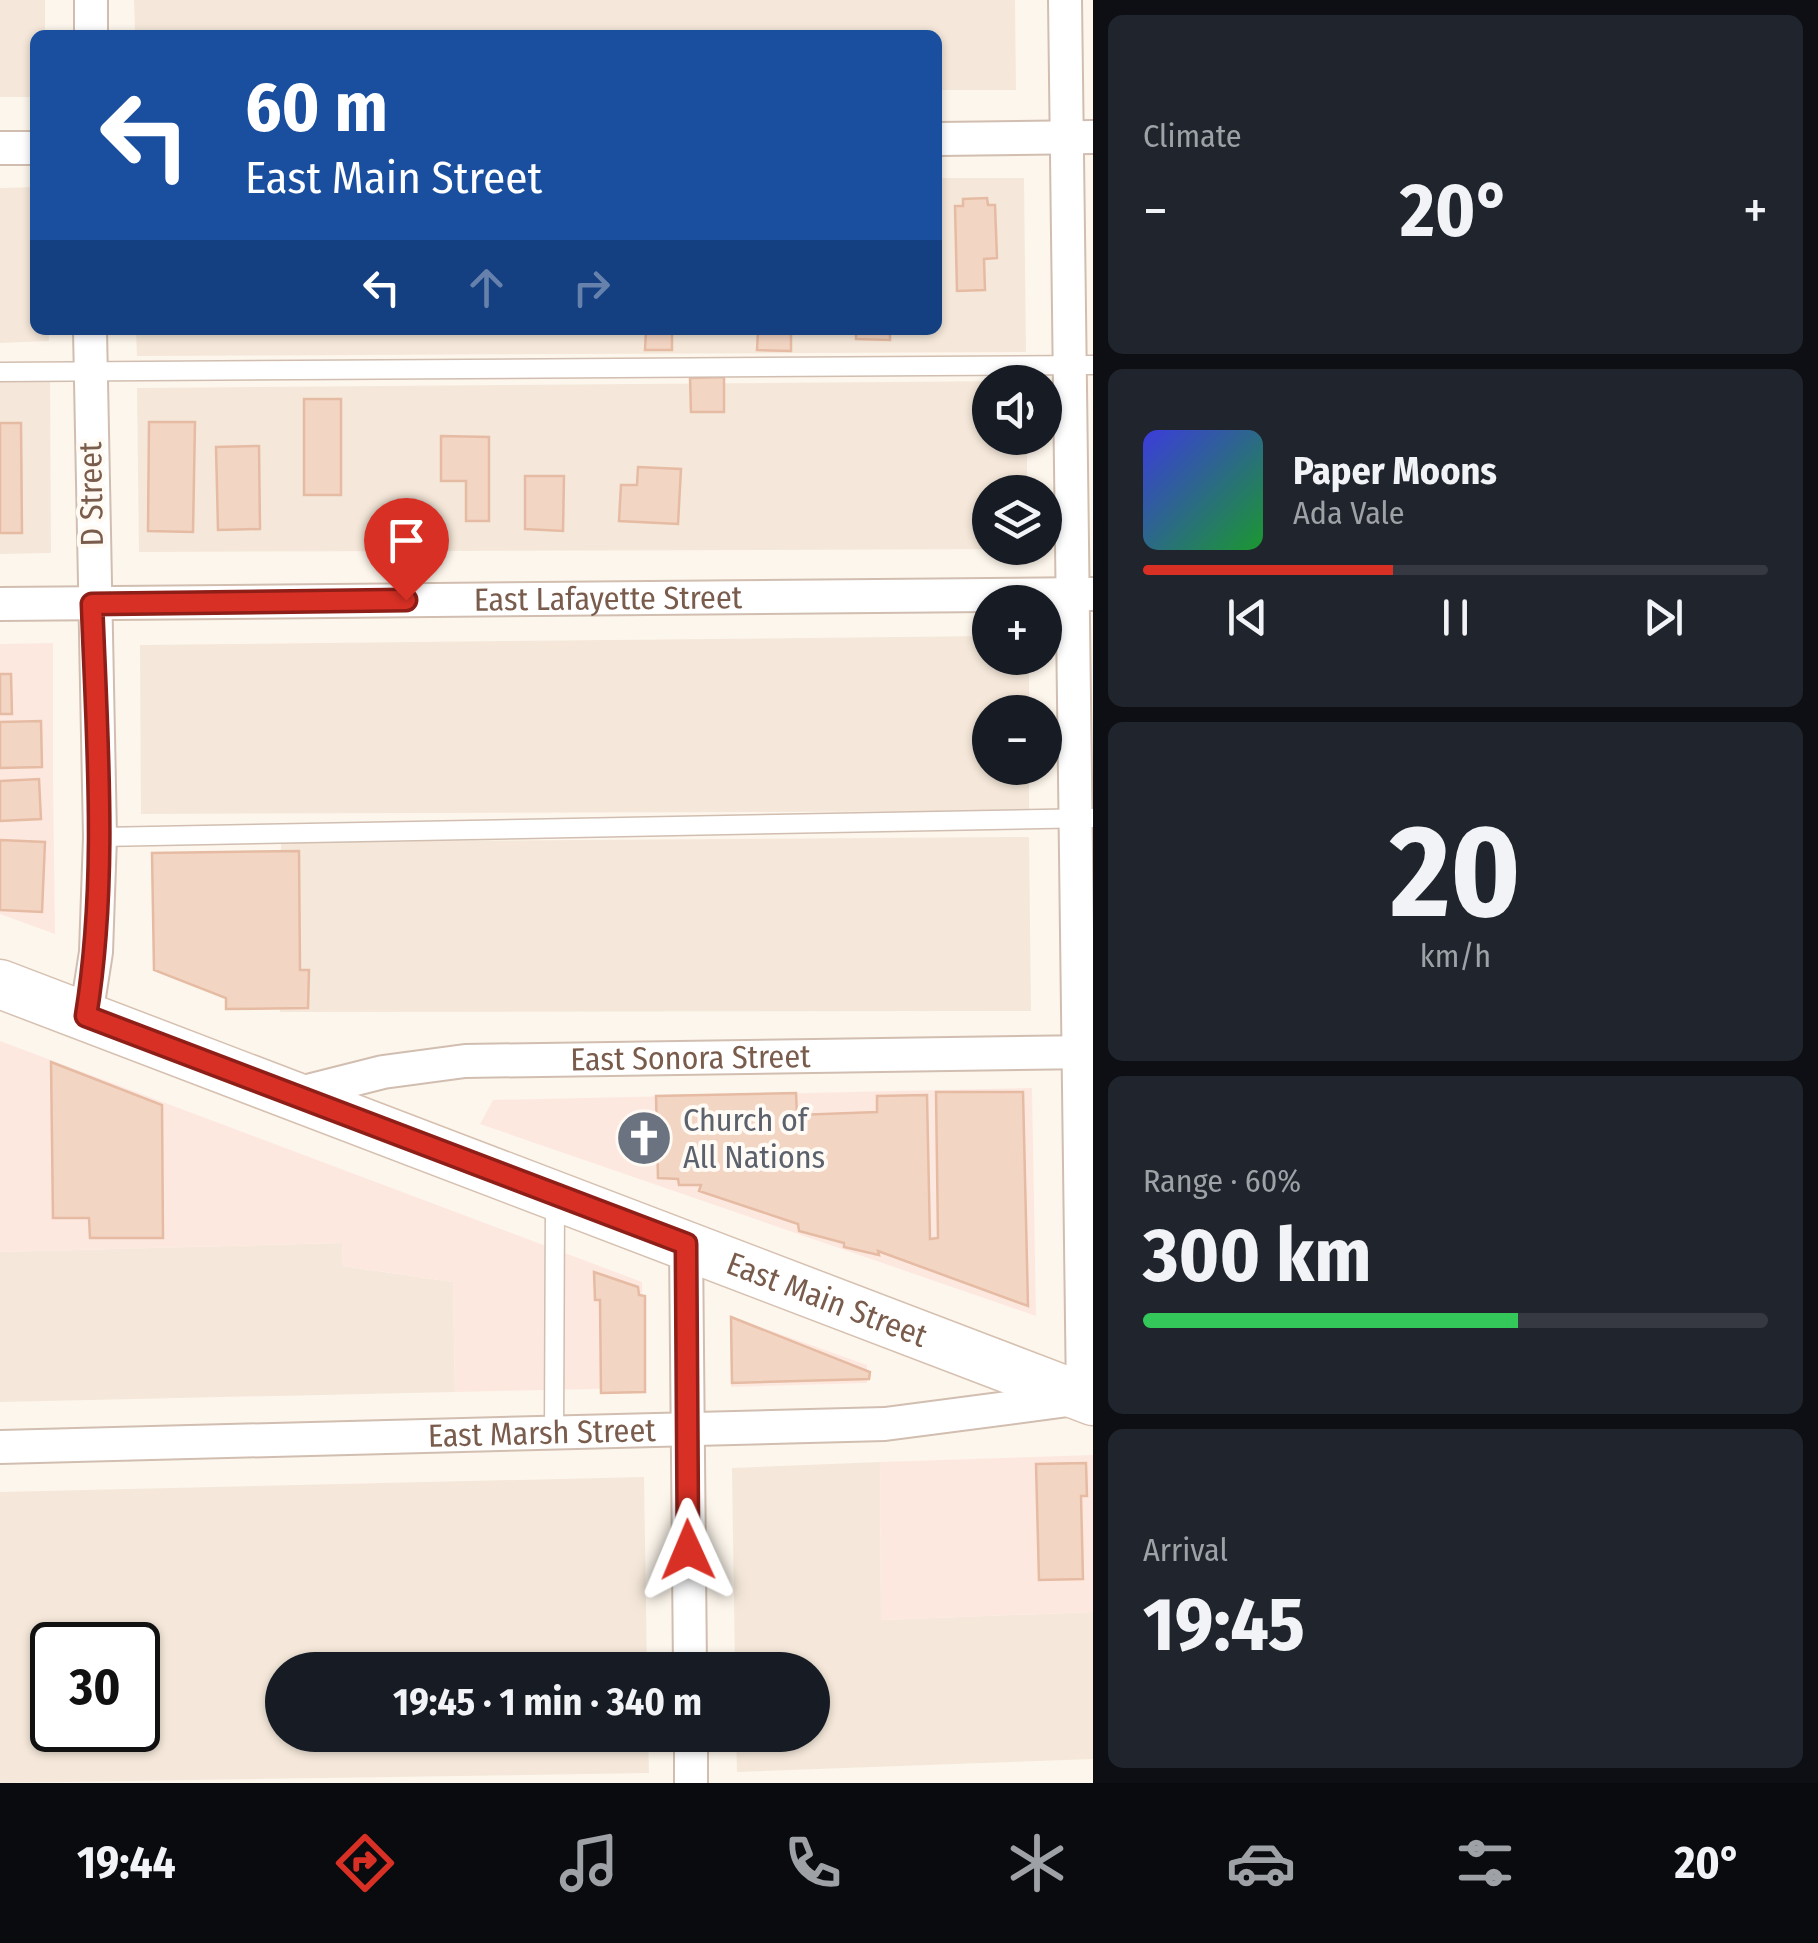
<!DOCTYPE html>
<html lang="en">
<head>
<meta charset="utf-8">
<style>
	:root { --surface:#171b24; --page:#20242c; --text:#f1f3f6; --muted:#9ea1a6; --line:#363941; --accent:#d93025 }
	body { margin:0; font-family:"Fira Sans Condensed",sans-serif; background:var(--page); color:var(--text); height:100vh; display:flex; flex-direction:column; font-size:38px; white-space:nowrap }
	* { box-sizing:border-box; margin:0 }
	p { font-size:32px; color:var(--muted) }
	.icon { flex:none; width:55px; height:55px; fill:none; stroke:currentColor; stroke-width:2; stroke-linecap:round; stroke-linejoin:round }
	.map { position:relative; flex:1; overflow:hidden }
	.drawer { display:flex; flex-direction:column; gap:15px; padding:15px; background:#0d0f14; width:725px }
	.drawer>* { flex:none }
	.hud { position:absolute; left:30px; top:30px; width:912px; height:305px; border-radius:15px; box-shadow:0 2px 8px #0004; background:#1a4fa0; color:#fff; overflow:hidden }
	.fabs { position:absolute; left:972px; top:365px; display:grid; gap:20px }
	.fabs a { display:grid; place-items:center; width:90px; height:90px; border-radius:50%; background:var(--surface); box-shadow:0 2px 8px #0004; font-size:50px }
	.speed { position:absolute; left:30px; top:1622px; display:flex; gap:20px; font-size:50px; font-weight:700; text-align:center }
	.speed>* { display:grid; place-content:center; width:130px; height:130px; border-radius:50%; background:var(--surface); box-shadow:0 2px 8px #0004; line-height:1 }
	.speed .limit { border:5px solid #111; border-radius:15px; background:#fff; color:#111 }
	.pin { position:absolute; display:grid; place-items:center; width:85px; height:85px; color:#fff; margin:-102px -42px; border-radius:50% 50% 50% 0; rotate:-45deg; box-shadow:0 0 10px #0007 }
	.pin .icon { rotate:45deg }
	.me { position:absolute; width:110px; margin:-55px; rotate:359deg; stroke-linejoin:round; filter:drop-shadow(0 0 8px #0008) }
	.turn { display:flex; align-items:center; gap:35px; height:210px; padding:0 50px; font-size:45px }
	.turn .icon { width:130px; height:130px; stroke-width:2.5 }
	.turn b { display:block; font-size:70px; line-height:85px }
	.lanes { display:flex; align-items:center; height:95px; padding:0 50px; background:#0003; justify-content:center; gap:50px; direction:ltr }
	.lanes .off { opacity:.35 }
	.big { font-size:75px; font-weight:700; line-height:1.1 }
	.drawer .tile { flex:1; display:flex; flex-direction:column; justify-content:center; gap:15px; min-width:0; padding:0 35px; border-radius:15px; background:var(--page) }
	.drawer .dial { align-items:center; gap:0 }
	.dial b { font-size:130px; line-height:1 }
	.song { display:flex; align-items:center; gap:30px }
	.cover { width:120px; height:120px; border-radius:15px; background:linear-gradient(135deg,hsl(240 70% 55%),hsl(130 70% 35%)) }
	.played { height:10px; border-radius:5px; background:linear-gradient(90deg,var(--accent) 40%,var(--line) 40%) }
	.keys { display:flex; justify-content:space-around; direction:ltr }
	.heat { display:flex; justify-content:space-between; align-items:center; font-size:55px; direction:ltr }
	.charge { height:15px; border-radius:8px; background:linear-gradient(90deg,#34c759 60%,var(--line) 0) }
	.trip { position:absolute; left:265px; top:1652px; width:565px; height:100px; border-radius:50px; background:var(--surface); box-shadow:0 2px 8px #0004; font-weight:700; line-height:100px; text-align:center }
	.menu { display:flex; height:160px; justify-content:space-around; align-items:center; background:#090b0e; color:var(--muted) }
	.menu .icon { width:70px; height:70px }
	.menu .current { color:var(--accent) }
	.menu b { font-size:45px; color:var(--text) }
	main { display:flex; flex:1; min-height:0 }
	.map>svg:first-child { display:block }
</style>
</head>
<body>
<main>
<div class="map">
<svg width="1093" height="1783" viewBox="0 0 1093 1783">
	<rect width="100%" height="100%" fill="#fdf6ec"/>
	<path fill="#f5e8da" fill-rule="evenodd" d="M0,0H45V35H35V97H0Z
		M134,0H1015L1016,90H938V35H135Z
		M938,178H1024L1026,352L137,356L136,330H938Z
		M35,187V330H49V341L0,343V188Z
		M50,371L51,553L0,554V372Z
		M1026,381L990,382V438H1027V492H990V548L1028,549L139,552L137,388Z
		M990,636V658H1029V712H990V768H1029V811L141,814L140,645Z
		M1029,837L1031,1011L280,1012L281,842Z
		M342,1243L343,1266L453,1282L455,1392L0,1402V1252Z
		M880,1462L881,1620L1093,1612V1759L737,1772L736,1735H812V1670H735L732,1468Z
		M644,1477L647,1670H282V1735H648L649,1773L0,1783V1492ZM52,1645H138V1730H52Z"/>
	<path fill="#fde8e0" d="M53,643V780L55,934L0,914V644Z
		M0,1041L642,1282L643,1388L455,1392L453,1282L343,1266L342,1243L0,1252Z
		M1032,1088L1036,1316L480,1124L493,1100Z
		M730,1316L867,1365V1383L731,1387Z
		M1093,1455V1612L881,1620L880,1462Z"/>
	<path fill="#f3d5c3" stroke="#e6bba3" stroke-width="2.5" d="M987,198L988,205H995L997,258L984,259L985,290L957,291L955,206H963V199Z
		M646,330H672V350H645Z
		M758,330H791V351L757,350Z
		M856,330H890V340L856,339Z
		M724,377V412H691L690,378Z
		M304,399H341V495H304Z
		M149,422H195L193,532L148,531Z
		M0,423H21L22,533H0Z
		M441,436L489,437V521H466V481H441Z
		M259,446L260,529L218,530L216,447Z
		M638,467L681,469L678,524L619,521L621,485H637Z
		M525,476H564L563,531L525,529Z
		M0,674H11L12,714H0Z
		M41,721L42,767L0,768V722Z
		M39,779L41,819L0,821V781Z
		M0,840L45,842L42,912L0,910Z
		M299,851L300,970H309L308,1008L226,1009V998L154,970L152,853Z
		M51,1062L162,1105L163,1238H90L89,1218H53Z
		M936,1092H1023L1028,1306L878,1251L879,1255L844,1247V1243L799,1231L798,1224L699,1191L701,1185H679L678,1179L658,1178L656,1096L796,1093L797,1115L877,1112V1096L927,1095L930,1239L938,1238Z
		M594,1272L638,1287L639,1295L645,1296V1392L601,1393L600,1300H595Z
		M731,1317L870,1372L869,1379L732,1383Z
		M1086,1463L1087,1496H1081L1083,1579L1039,1580L1036,1464Z"/>
	<g fill="none" stroke-linecap="round" stroke-linejoin="round">
		<g stroke="#d1beb0" stroke-width="21">
			<path id="lane" d="M0,372L1093,365
				M100,837L1093,818
				M554,1435L555,1200"/>
		</g>
		<g stroke="#d1beb0" stroke-width="36">
			<g id="street">
				<path d="M91,0V35"/>
				<path d="M938,139L1093,137"/>
				<path d="M0,148H35"/>
				<path id="s1" d="M0,604L1093,594"/>
				<path d="M86,1016L96,952L100,837L90,330"/>
				<path id="s2" d="M292,1095L383,1072L465,1061L1093,1052"/>
				<path d="M686,1244L690,1670"/>
				<path id="s3" d="M0,1447L885,1424L1083,1398L1065,0"/>
				<path d="M691,1735V1783"/>
			</g>
		</g>
		<g stroke="#d6c0b0" stroke-width="51">
			<g id="secondary">
				<path id="s4" d="M0,984L1093,1401"/>
			</g>
		</g>
		<use href="#lane" stroke="#fff" stroke-width="18"/>
		<use href="#street" stroke="#fff" stroke-width="32"/>
		<use href="#secondary" stroke="#fff" stroke-width="48"/>
	</g>
	<g fill="none" stroke-linecap="round" stroke-linejoin="round">
		<g stroke="#8d1f18" stroke-width="25">
			<path id="route" d="M406,600L92,604C97,741 108,880 86,1016L686,1244L688,1550"/>
		</g>
		<use href="#route" stroke="#d93025" stroke-width="18"/>
	</g>
	<defs>
		<g id="church-disc" transform="scale(2.875)"><circle r="9.5" fill="#6b7280" stroke="#fffaf3"/><path d="M-1.2-6h2.4v3.5h3.3v2.4h-3.3V6h-2.4V-.1h-3.3v-2.4h3.3Z" fill="#fff"/></g>
	</defs>
	<g fill-rule="evenodd">
		<use href="#church-disc" x="644" y="1138"/>
	</g>
	<g text-anchor="middle" stroke-width="8" stroke-linejoin="round" paint-order="stroke">
		<g font-size="32" fill="#7a5c4d" stroke="#fffaf3">
			<text transform="translate(91 494) rotate(-91)" y="11">D Street</text>
			<text dy="11" stroke="none"><textPath href="#s1" startOffset="608">East Lafayette Street</textPath></text>
			<text dy="11" stroke="none"><textPath href="#s2" startOffset="402">East Sonora Street</textPath></text>
			<text dy="11" stroke="none"><textPath href="#s4" startOffset="885">East Main Street</textPath></text>
			<text dy="11" stroke="none"><textPath href="#s3" startOffset="542">East Marsh Street</textPath></text>
		</g>
		<g font-size="32" fill="#5b616d" stroke="#fffaf3" text-anchor="start">
			<text x="683" y="1131">Church of<tspan x="683" dy="37">All Nations</tspan></text>
		</g>
	</g>
</svg>
<div class="fabs">
<a><svg class="icon" aria-label="sound" viewBox="0 0 24 24"><path d="M4 9h4l5-4v14l-5-4H4zM17 9q2 3 0 6"/></svg></a>
<a><svg class="icon" aria-label="layers" viewBox="0 0 24 24"><path d="M12 4l9 5-9 5-9-5zM3 14l9 5 9-5"/></svg></a>
<a>+</a>
<a>−</a>
</div>
<div class="speed"><div class="limit">30</div></div>
<div class="pin" style="left:406px;top:600px;background:#d93025"><svg class="icon" aria-label="arrive" viewBox="0 0 24 24"><path d="M6 21V4h12l-3 4 3 4H6"/></svg></div>
<svg class="me" style="left:688px;top:1550px" viewBox="-20 -20 40 40"><path d="M0-17L14 15 0 8-14 15z" fill="#d93025" stroke="#fff" stroke-width="4"/></svg>
<div class="trip">19:45 · 1 min · 340 m</div>
<div class="hud">
<div class="turn"><svg class="icon" aria-label="left" viewBox="0 0 24 24"><path d="M17 20v-9H6M10 6l-5 5 5 5"/></svg><div><b>60 m</b>East Main Street</div></div>
<div class="lanes"><svg class="icon" aria-label="left" viewBox="0 0 24 24"><path d="M17 20v-9H6M10 6l-5 5 5 5"/></svg><svg class="icon off" aria-label="ahead" viewBox="0 0 24 24"><path d="M12 20V5M6 11l6-6 6 6"/></svg><svg class="icon off" aria-label="right" viewBox="0 0 24 24"><path d="M7 20v-9h11M14 6l5 5-5 5"/></svg></div>
</div>
</div>
<section class="drawer">
<div class="tile"><p>Climate</p>
<div class="heat"><a>−</a><b class="big">20°</b><a>+</a></div>
</div>
<div class="tile">
<div class="song"><i class="cover"></i><div><b>Paper Moons</b><p>Ada Vale</p></div></div>
<div class="played"></div>
<div class="keys"><svg class="icon" aria-label="previous" viewBox="0 0 24 24"><path d="M18 5L8 12l10 7zM5 5v14"/></svg><svg class="icon" aria-label="pause" viewBox="0 0 24 24"><path d="M8 5v14M16 5v14"/></svg><svg class="icon" aria-label="next" viewBox="0 0 24 24"><path d="M6 5l10 7-10 7zM19 5v14"/></svg></div>
</div>
<div class="tile dial"><b>20</b><p>km/h</p></div>
<div class="tile"><p>Range · 60%</p><b class="big">300 km</b><div class="charge"></div></div>
<div class="tile"><p>Arrival</p><b class="big">19:45</b></div>
</section>
</main>
<nav class="menu">
<b>19:44</b>
<svg class="icon current" aria-label="directions" viewBox="0 0 24 24"><path d="M12 3l9 9-9 9-9-9zM9 14v-3h6M13 9l2 2-2 2"/></svg>
<svg class="icon" aria-label="music" viewBox="0 0 24 24"><path d="M9 18V5l10-2v13"/><circle cx="6" cy="18" r="3"/><circle cx="16" cy="16" r="3"/></svg>
<svg class="icon" aria-label="phone" viewBox="0 0 24 24"><path d="M5 4h4l2 5-3 2q2 4 5 5l2-3 5 2v4C11 20 4 13 5 4z"/></svg>
<svg class="icon" aria-label="climate" viewBox="0 0 24 24"><path d="M12 3v18M4 7l16 10M4 17L20 7"/></svg>
<svg class="icon" aria-label="car" viewBox="0 0 24 24"><path d="M5 17H2v-5l4-1 3-4h7l3 4 3 1v5h-3M9 17h6M6 11h13"/><circle cx="7" cy="17" r="2"/><circle cx="17" cy="17" r="2"/></svg>
<svg class="icon" aria-label="filters" viewBox="0 0 24 24"><path d="M4 7h16M4 17h16"/><circle cx="9" cy="7" r="2"/><circle cx="15" cy="17" r="2"/></svg>
<b>20°</b>
</nav>
</body>
</html>
